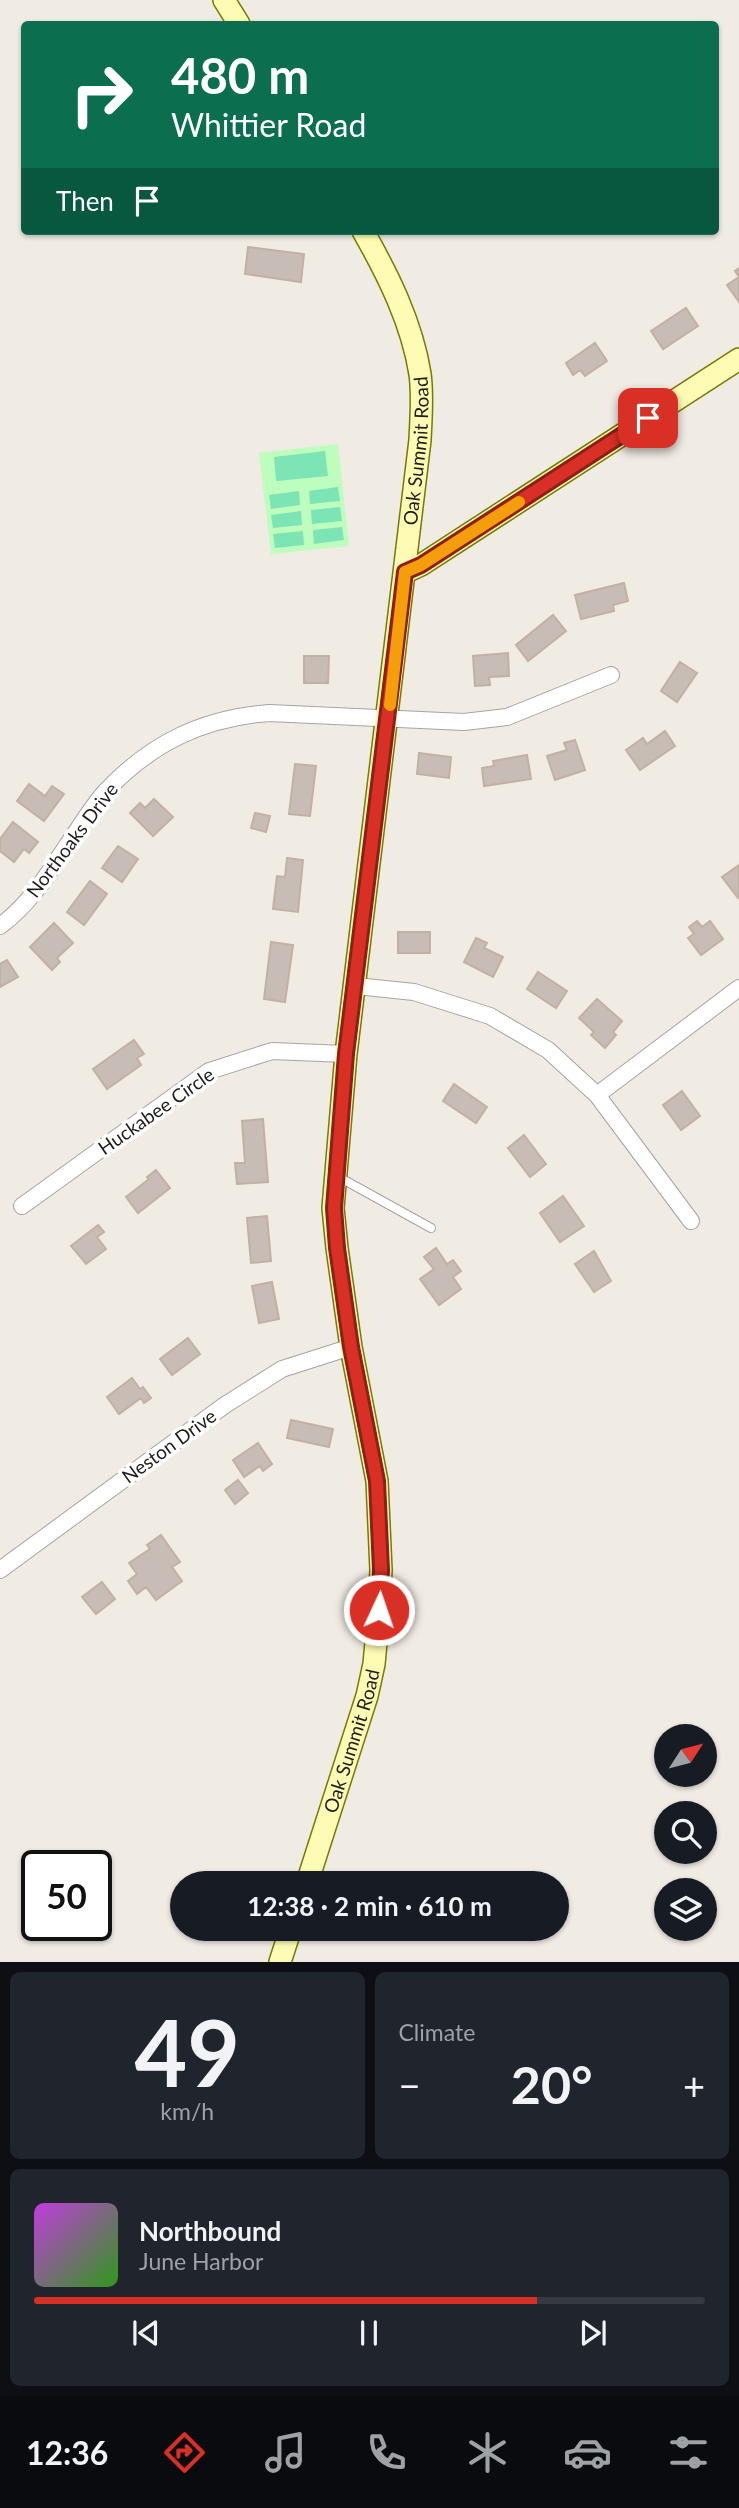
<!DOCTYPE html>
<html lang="en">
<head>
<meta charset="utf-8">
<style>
	:root { --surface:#171b24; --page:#20242c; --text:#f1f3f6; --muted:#9ea1a6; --line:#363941; --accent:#d93025 }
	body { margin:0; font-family:Lato,sans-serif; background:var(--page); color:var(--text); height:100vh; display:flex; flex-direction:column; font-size:26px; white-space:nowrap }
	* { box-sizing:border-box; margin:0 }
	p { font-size:23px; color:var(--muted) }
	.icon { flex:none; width:38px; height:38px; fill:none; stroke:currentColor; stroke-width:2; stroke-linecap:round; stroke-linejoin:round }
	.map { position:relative; height:1962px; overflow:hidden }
	.details { display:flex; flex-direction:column; gap:10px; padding:10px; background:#0d0f14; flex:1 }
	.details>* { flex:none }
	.banner { position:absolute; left:21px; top:21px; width:698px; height:214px; border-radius:7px; box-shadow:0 2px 5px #0004; background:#0b6e4f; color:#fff; overflow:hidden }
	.needle { width:46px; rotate:54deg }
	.fabs { position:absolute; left:654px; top:1724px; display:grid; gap:14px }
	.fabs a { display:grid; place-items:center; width:63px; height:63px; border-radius:50%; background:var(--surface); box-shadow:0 2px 5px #0004; font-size:35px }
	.speed { position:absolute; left:21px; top:1850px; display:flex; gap:14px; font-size:35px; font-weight:700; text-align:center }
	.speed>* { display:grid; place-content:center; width:91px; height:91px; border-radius:50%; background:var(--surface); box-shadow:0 2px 5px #0004; line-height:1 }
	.speed .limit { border:4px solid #111; border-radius:10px; background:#fff; color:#111 }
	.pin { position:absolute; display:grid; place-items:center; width:60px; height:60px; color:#fff; margin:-30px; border-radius:14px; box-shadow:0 4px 10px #0006 }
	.me { position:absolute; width:77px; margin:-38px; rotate:3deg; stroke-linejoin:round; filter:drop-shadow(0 0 5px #0008) }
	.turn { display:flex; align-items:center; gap:24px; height:147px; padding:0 35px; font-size:32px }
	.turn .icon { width:91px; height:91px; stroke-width:2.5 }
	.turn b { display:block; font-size:49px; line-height:60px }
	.then { display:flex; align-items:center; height:66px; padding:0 35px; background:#0003; gap:14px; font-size:26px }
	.big { font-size:52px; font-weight:700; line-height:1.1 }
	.details .tile { flex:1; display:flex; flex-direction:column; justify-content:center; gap:10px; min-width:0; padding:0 24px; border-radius:10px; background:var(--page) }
	.details .dial { align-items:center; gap:0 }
	.dial b { font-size:91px; line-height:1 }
	.song { display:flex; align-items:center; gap:21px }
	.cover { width:84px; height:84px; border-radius:10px; background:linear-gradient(135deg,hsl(290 70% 55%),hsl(110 70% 35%)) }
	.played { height:7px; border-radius:4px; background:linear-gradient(90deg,var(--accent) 75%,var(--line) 75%) }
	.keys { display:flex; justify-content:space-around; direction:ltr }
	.heat { display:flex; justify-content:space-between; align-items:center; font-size:38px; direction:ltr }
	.details .tiles { flex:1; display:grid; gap:10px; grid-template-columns:1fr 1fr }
	.tile:last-child { grid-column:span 2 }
	.trip { position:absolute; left:170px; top:1871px; width:399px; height:70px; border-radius:35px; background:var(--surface); box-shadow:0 2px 5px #0004; font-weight:700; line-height:70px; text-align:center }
	.tabs { display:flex; height:112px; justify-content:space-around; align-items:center; background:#090b0e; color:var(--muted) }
	.tabs .icon { width:49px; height:49px }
	.tabs .on { color:var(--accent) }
	.tabs b { font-size:32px; color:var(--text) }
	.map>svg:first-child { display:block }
</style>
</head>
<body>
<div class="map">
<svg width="739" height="1962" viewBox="0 0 739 1962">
	<rect width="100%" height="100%" fill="#f0ebe3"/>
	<path fill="#bdfdbe" d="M338,444L349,546L271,554L259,453Z"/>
	<path fill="#7ce4b5" d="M325,451L328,476L276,481L274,457Z
		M338,487L340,501L310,504L309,491Z
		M299,491L300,505L271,509L269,495Z
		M340,507L342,521L312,524L311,510Z
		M301,511L302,525L273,528L271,515Z
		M342,527L344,540L314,544L313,530Z
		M303,531L304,545L275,548L273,534Z"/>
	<path fill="#c8bdb6" stroke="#c3b0a5" stroke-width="2" d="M248,247L304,254L301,282L245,274Z
		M739,268V302L727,285L739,277L735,271Z
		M686,308L698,326L663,349L651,331Z
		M595,343L607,361L585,376L580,370L573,375L566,363Z
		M624,583L628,601L613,605L614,611L581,619L575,595Z
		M553,615L566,631L528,661L516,645Z
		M508,653L509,676L489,677L490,685L475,686L473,656Z
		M304,656H329L328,683H304Z
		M680,662L697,673L677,702L661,691Z
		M665,731L675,746L640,770L626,750L643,738L647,744Z
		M575,740L585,770L555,780L547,756L567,750L564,743Z
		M419,753L451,757L449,778L417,774Z
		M527,755L531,779L484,786L482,768L494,766L493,761Z
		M295,764L316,766L310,816L289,814Z
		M29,784L45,796L52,786L64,794L44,821L17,801Z
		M154,799L173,817L153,836L130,813L140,803L145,808Z
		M255,813L270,816L266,832L251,828Z
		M13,822L38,842L29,853L24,849L14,862L0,851V839Z
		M118,846L138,859L122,882L102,868Z
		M287,858L303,860L298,912L273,909L277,876L285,877Z
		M739,865V897L738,898L722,877Z
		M90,881L107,894L84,925L67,912Z
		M697,921L702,927L710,921L723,939L701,955L688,938L694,934L689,927Z
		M54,923L73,943L57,958L60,962L52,970L30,947Z
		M398,932H430V953H398Z
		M476,938L487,943L484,948L503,957L493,977L464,962Z
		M271,942L293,945L285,1002L264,999Z
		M7,960L18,977L0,987V964Z
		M538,972L567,991L556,1008L527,989Z
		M597,999L622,1021L613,1032L616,1035L605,1048L591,1035L594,1032L579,1018Z
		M134,1040L144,1054L137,1058L141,1065L107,1089L93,1069Z
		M454,1084L487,1107L476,1123L443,1101Z
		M682,1091L700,1116L681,1130L663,1105Z
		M263,1119L268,1182L237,1184L235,1163H245L242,1121Z
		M524,1135L546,1164L530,1177L508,1148Z
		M156,1170L170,1188L138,1213L126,1197L149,1179L147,1177Z
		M563,1196L584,1226L560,1242L540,1213Z
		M267,1216L271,1261L251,1263L247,1218Z
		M98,1225L104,1232L97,1237L106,1249L86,1264L71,1246Z
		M436,1248L447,1264L453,1260L461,1271L453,1277L461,1289L439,1305L420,1279L434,1269L424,1257Z
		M594,1251L611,1281L594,1292L575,1264Z
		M272,1282L279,1319L259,1323L252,1286Z
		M188,1338L200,1354L172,1375L160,1359Z
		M132,1378L140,1389L143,1387L151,1398L144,1403L141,1398L119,1414L107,1397Z
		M291,1420L333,1429L329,1447L287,1438Z
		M258,1443L272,1464L263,1471L260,1466L244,1477L233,1460Z
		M238,1480L248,1493L235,1504L225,1490Z
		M161,1535L180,1562L172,1567L182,1581L156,1600L146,1587L137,1594L128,1581L137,1574L129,1563L150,1549L147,1545Z
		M102,1582L115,1599L96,1614L82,1597Z"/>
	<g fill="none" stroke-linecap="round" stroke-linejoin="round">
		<g stroke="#a5a5a5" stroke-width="10">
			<path id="lane" d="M337,1176L431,1228"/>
		</g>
		<g stroke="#a5a5a5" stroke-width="18">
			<path id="street" d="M0,926C29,905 48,874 68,844C80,827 91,808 105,792C151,743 203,718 269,713L464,722L507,717L611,675
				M356,986L414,992L490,1016L548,1050L597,1095L691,1221
				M597,1095L739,988
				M22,1206L209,1071L272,1051L346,1054
				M0,1570L225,1405L282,1369L351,1347"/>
		</g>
		<g stroke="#767a00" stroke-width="24">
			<g id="secondary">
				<path d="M224,0L239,24"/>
				<path d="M406,572L421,565L739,359"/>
				<path id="s1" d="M307,1883L367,1696L374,1664L379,1610L381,1570L377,1481L351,1347L337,1248L333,1208L346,1054L420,440C421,418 423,395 420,374C412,323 388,275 363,231"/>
				<path d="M280,1962L291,1928"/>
			</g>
		</g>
		<use href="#lane" stroke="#fff" stroke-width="8"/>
		<use href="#street" stroke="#fff" stroke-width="16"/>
		<use href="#secondary" stroke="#fefcb4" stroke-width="21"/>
	</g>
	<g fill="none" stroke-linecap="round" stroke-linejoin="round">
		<g stroke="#8d1f18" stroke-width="18">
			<path id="route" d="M379,1610L381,1570L377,1481L351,1347L337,1248L334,1208L346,1054L405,572L421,565L648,418"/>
		</g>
		<use href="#route" stroke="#d93025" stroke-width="12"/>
		<path stroke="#f59e0b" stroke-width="12" d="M390,705L405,572L421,565L519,502"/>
	</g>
	<g text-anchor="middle" stroke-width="7" stroke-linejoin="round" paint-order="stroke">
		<g font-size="19" fill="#1e1e1e" stroke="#fff">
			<text dy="7" stroke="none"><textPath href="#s1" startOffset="1451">Oak Summit Road</textPath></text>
			<text transform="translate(72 840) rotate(-53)" y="7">Northoaks Drive</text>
			<text transform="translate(156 1111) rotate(-35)" y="7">Huckabee Circle</text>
			<text transform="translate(169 1446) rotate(-36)" y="7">Neston Drive</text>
			<text dy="7" stroke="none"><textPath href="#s1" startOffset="149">Oak Summit Road</textPath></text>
		</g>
	</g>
</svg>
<div class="fabs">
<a><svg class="needle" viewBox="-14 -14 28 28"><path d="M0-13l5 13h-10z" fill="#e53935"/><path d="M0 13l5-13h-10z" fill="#9ea1a6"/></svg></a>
<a><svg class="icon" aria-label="search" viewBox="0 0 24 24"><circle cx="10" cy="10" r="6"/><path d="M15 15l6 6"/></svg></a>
<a><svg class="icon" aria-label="layers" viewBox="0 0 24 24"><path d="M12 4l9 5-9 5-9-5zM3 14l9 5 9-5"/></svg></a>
</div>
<div class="speed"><div class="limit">50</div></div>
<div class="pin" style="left:648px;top:418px;background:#d93025"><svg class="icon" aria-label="arrive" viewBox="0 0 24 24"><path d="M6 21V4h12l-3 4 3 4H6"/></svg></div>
<svg class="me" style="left:379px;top:1610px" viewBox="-20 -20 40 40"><circle r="17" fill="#d93025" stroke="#fff" stroke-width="3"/><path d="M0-11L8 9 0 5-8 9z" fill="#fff"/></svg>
<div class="trip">12:38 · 2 min · 610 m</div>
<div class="banner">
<div class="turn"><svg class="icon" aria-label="right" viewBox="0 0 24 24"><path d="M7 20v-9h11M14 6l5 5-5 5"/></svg><div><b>480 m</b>Whittier Road</div></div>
<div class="then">Then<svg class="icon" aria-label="arrive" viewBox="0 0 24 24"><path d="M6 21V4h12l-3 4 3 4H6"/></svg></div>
</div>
</div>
<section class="details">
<div class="tiles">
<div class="tile dial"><b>49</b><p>km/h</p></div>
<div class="tile"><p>Climate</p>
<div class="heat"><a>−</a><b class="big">20°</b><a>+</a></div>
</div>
<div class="tile">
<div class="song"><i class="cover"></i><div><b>Northbound</b><p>June Harbor</p></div></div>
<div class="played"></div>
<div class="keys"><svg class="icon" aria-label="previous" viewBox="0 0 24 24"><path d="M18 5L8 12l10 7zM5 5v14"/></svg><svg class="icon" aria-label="pause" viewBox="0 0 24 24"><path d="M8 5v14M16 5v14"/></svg><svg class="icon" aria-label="next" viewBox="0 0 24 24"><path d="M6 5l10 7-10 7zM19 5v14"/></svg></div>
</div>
</div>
</section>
<nav class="tabs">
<b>12:36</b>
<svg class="icon on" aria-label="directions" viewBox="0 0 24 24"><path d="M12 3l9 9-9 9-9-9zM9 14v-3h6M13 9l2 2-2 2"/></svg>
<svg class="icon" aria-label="music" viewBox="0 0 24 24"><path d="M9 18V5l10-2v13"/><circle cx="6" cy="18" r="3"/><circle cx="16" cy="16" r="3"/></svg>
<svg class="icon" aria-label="phone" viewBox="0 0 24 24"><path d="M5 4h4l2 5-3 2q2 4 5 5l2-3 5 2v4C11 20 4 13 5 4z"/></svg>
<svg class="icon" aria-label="climate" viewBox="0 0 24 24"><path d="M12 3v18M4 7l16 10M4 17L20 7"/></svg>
<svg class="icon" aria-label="car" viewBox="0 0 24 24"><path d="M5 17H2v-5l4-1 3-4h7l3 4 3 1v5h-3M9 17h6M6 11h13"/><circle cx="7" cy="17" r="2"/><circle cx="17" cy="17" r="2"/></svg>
<svg class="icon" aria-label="filters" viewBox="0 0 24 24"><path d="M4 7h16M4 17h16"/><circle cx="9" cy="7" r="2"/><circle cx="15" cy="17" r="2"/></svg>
</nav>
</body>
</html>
